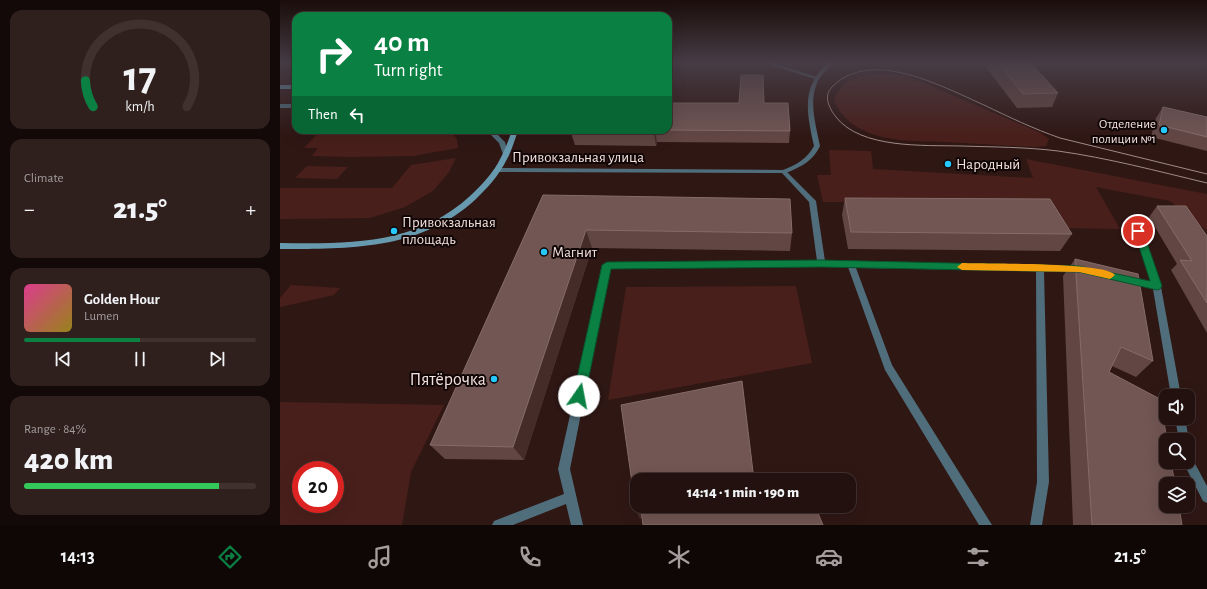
<!DOCTYPE html>
<html lang="en">
<head>
<meta charset="utf-8">
<style>
	:root { --surface:#23110f; --page:#2f1f1d; --text:#f1f3f6; --muted:#a39d9e; --line:#40312f; --accent:#0b8043 }
	body { margin:0; font-family:"Alegreya Sans",sans-serif; background:var(--page); color:var(--text); height:100vh; display:flex; flex-direction:column; font-size:15px; white-space:nowrap }
	* { box-sizing:border-box; margin:0 }
	p { font-size:13px; color:var(--muted) }
	.icon { flex:none; width:22px; height:22px; fill:none; stroke:currentColor; stroke-width:2; stroke-linecap:round; stroke-linejoin:round }
	.map { position:relative; flex:1; overflow:hidden }
	.panel { display:flex; flex-direction:column; gap:10px; padding:10px; background:#130908; width:280px }
	.panel>* { flex:none }
	.banner { position:absolute; left:12px; top:12px; width:380px; height:122px; border-radius:12px; box-shadow:0 4px 16px #0002,0 0 0 1px var(--line); background:#0b8043; color:#fff; overflow:hidden }
	.buttons { position:absolute; left:879px; top:389px; display:grid; gap:8px }
	.buttons a { display:grid; place-items:center; width:36px; height:36px; border-radius:8px; background:var(--surface); box-shadow:0 4px 16px #0002,0 0 0 1px var(--line); font-size:20px }
	.speed { position:absolute; left:12px; top:461px; display:flex; gap:8px; font-size:20px; font-weight:700; text-align:center }
	.speed>* { display:grid; place-content:center; width:52px; height:52px; border-radius:50%; background:var(--surface); box-shadow:0 4px 16px #0002,0 0 0 1px var(--line); line-height:1 }
	.speed .limit { border:6px solid #d22; background:#fff; color:#111 }
	.pin { position:absolute; display:grid; place-items:center; width:34px; height:34px; color:#fff; margin:-17px; border:2px solid #fff; border-radius:50%; box-shadow:0 1px 4px #0007 }
	.me { position:absolute; width:44px; margin:-22px; rotate:12deg; stroke-linejoin:round; filter:drop-shadow(0 0 3px #0008) }
	.turn { display:flex; align-items:center; gap:14px; height:84px; padding:0 16px; font-size:18px }
	.turn .icon { width:52px; height:52px; stroke-width:2.5 }
	.turn b { display:block; font-size:28px; line-height:34px }
	.then { display:flex; align-items:center; height:38px; padding:0 16px; background:#0003; gap:8px; font-size:15px }
	.big { font-size:30px; font-weight:800; line-height:1.1 }
	.panel .tile { flex:1; display:flex; flex-direction:column; justify-content:center; gap:6px; min-width:0; padding:0 14px; border-radius:12px; background:var(--page) }
	.panel .dial { align-items:center; gap:0 }
	.dial svg { height:104px; overflow:visible; fill:none; stroke:var(--line); stroke-width:7; stroke-linecap:round; text-anchor:middle }
	.dial text { fill:var(--text); stroke:none }
	.song { display:flex; align-items:center; gap:12px }
	.cover { width:48px; height:48px; border-radius:6px; background:linear-gradient(135deg,hsl(330 70% 55%),hsl(50 70% 35%)) }
	.played { height:4px; border-radius:2px; background:linear-gradient(90deg,var(--accent) 50%,var(--line) 50%) }
	.keys { display:flex; justify-content:space-around; direction:ltr }
	.heat { display:flex; justify-content:space-between; align-items:center; font-size:22px; direction:ltr }
	.charge { height:6px; border-radius:3px; background:linear-gradient(90deg,#34c759 84%,var(--line) 0) }
	.trip { position:absolute; left:350px; top:473px; width:226px; height:40px; border-radius:12px; background:var(--surface); box-shadow:0 4px 16px #0002,0 0 0 1px var(--line); font-weight:800; line-height:40px; text-align:center }
	.dock { display:flex; height:64px; justify-content:space-around; align-items:center; background:#0e0706; color:var(--muted) }
	.dock .icon { width:28px; height:28px }
	.dock .active { color:var(--accent) }
	.dock b { font-size:18px; color:var(--text) }
	main { display:flex; flex:1; min-height:0 }
	.map>svg:first-child { display:block }
</style>
</head>
<body>
<main>
<section class="panel">
<div class="tile dial"><svg viewBox="0 0 100 80">
<path d="M14 69A42 42 0 1 1 86 69"/>
<path d="M14 69A42 42 0 0 1 8 49" stroke="#0b8043"/>
<text x="50" y="56" font-size="32" font-weight="700">17</text>
<text x="50" y="72" font-size="11">km/h</text>
</svg></div>
<div class="tile"><p>Climate</p>
<div class="heat"><a>−</a><b class="big">21.5°</b><a>+</a></div>
</div>
<div class="tile">
<div class="song"><i class="cover"></i><div><b>Golden Hour</b><p>Lumen</p></div></div>
<div class="played"></div>
<div class="keys"><svg class="icon" aria-label="previous" viewBox="0 0 24 24"><path d="M18 5L8 12l10 7zM5 5v14"/></svg><svg class="icon" aria-label="pause" viewBox="0 0 24 24"><path d="M8 5v14M16 5v14"/></svg><svg class="icon" aria-label="next" viewBox="0 0 24 24"><path d="M6 5l10 7-10 7zM19 5v14"/></svg></div>
</div>
<div class="tile"><p>Range · 84%</p><b class="big">420 km</b><div class="charge"></div></div>
</section>
<div class="map">
<svg width="927" height="525" viewBox="0 0 927 525">
	<rect width="100%" height="100%" fill="#2f1714"/>
	<path fill="#491f1b" fill-rule="evenodd" d="M606,74L625,76L644,83L761,133L769,139L766,146L755,147C724,145 694,144 664,142C638,141 606,142 583,130C569,124 560,114 554,100C563,76 584,75 606,74Z
		M120,130H170L177,139L178,148L133,156L69,157L32,156L38,148H24L38,133L115,132Z
		M549,150L591,151L593,169L753,178L746,159L927,194V231L890,201L816,187L840,229L781,228L764,203L543,202L537,175H551Z
		M176,158L169,172L153,191L125,207L90,218L0,219V188H112L131,165Z
		M27,166L68,167L57,179L15,178Z
		M11,285L60,288L54,295L0,307V298Z
		M516,286L532,363L328,400L346,287Z
		M0,402L164,405L131,472L122,525H0ZM21,470H55V504H21Z"/>
	<g fill="none" stroke-linecap="round" stroke-linejoin="round">
		<path fill="#4f6d7a" fill-rule="evenodd" d="M481,62H490L540,78L535,79Z
			M0,104H16V108H0Z
			M206,130H213L225,142L229,156L228,157H224L219,143Z
			M504,170L506,171L536,201L545,261L801,267L802,269L798,272L764,271L769,482L762,525H750L757,482L756,271L576,268L612,365L712,525H699L605,370L568,267H541L330,268L290,469L303,525H291L286,504L233,525H212L214,521L284,494L278,469L324,263L537,261L529,202L502,173V171Z
			M851,215H857L858,217L881,287L901,396H891L873,289L845,282L844,280L845,278L848,277L871,282L850,217Z
			M895,418H905L909,440L908,443V440H899Z
			M908,457L912,458L927,486V503L923,501L903,462H908Z"/>
		<path fill="#4f6d7a" fill-rule="evenodd" d="M549,62H555C549,68 542,73 538,81C528,101 536,125 540,146C533,161 521,167 506,173L219,172L216,170L219,168L503,170C516,165 527,159 534,146C527,113 520,87 549,62Z"/>
		<path fill="#689aaf" fill-rule="evenodd" d="M0,85H16V89H0Z
			M232,130H238C229,161 219,177 196,199C141,250 70,249 0,249V243C68,244 137,245 190,196C214,174 222,160 232,130Z"/>
		<path stroke="#9f8b88" stroke-width="1" d="M927,174L780,138C754,129 729,117 704,105C663,87 591,47 552,87C543,96 549,108 556,117C581,149 644,145 681,146C713,147 746,147 778,151C828,158 877,171 927,183"/>
	</g>
	<path fill="#614643" d="M702,62H750L778,93L772,107L737,108Z
		M484,103L510,131L509,143L377,142L376,146L295,145L291,133Z
		M883,107L927,117V151L871,137L876,118Z
		M263,195L512,233L510,251L312,248L244,460L165,459L150,445Z
		M565,198L792,234L780,251L568,249L562,215Z
		M877,206L927,236V333L891,270L897,264L869,217Z
		M795,259L873,361L856,377L832,366L829,372L902,525H793L783,276Z"/>
	<path fill="#462c29" d="M375,130L377,142L376,146L374,134Z
		M306,230L312,248L244,460L233,447Z
		M361,510L364,518L360,519L356,511Z"/>
	<path fill="#715653" stroke="#856c69" d="M717,62H750L778,93L743,94Z
		M461,75H483L484,103H508L510,131L388,130V109H390L391,103H459Z
		M883,107L927,117V137L879,125Z
		M291,130H375L374,134L291,133Z
		M263,195L510,199L512,233L306,230L233,447L150,445Z
		M565,198L770,199L792,234L571,232Z
		M877,206H906L927,236V303L900,260L912,261Z
		M795,259L858,274L873,361L841,347L829,372L880,399L887,440H886V462H891L895,484H886V506H899L902,525H812Z
		M462,381L474,480H357V506H535L543,525H363L361,510L356,511L341,405Z"/>
	<linearGradient id="sky" x2="0" y2="1"><stop stop-color="#1a0d0b"/><stop offset="0.46" stop-color="#473c45"/><stop offset="1" stop-color="#473c45" stop-opacity="0"/></linearGradient>
	<rect width="927" height="136" fill="url(#sky)"/>
	<path fill="#0b8043" stroke="#07532c" d="M858,228L863,231L882,286L880,289L877,290L799,272L541,267L331,269L305,396L303,400L299,402L295,400L293,396L322,265L327,262L541,260L799,266L870,281L854,231Z"/>
	<path fill="#f59e0b" d="M682,263C703,264 827,262 835,275L830,279L799,272L682,270L677,267Z"/>
	<g fill="#25c9fe" stroke="#100605" stroke-width="1.5">
		<circle cx="884" cy="130" r="4"/>
		<circle cx="668" cy="164" r="4"/>
		<circle cx="114" cy="231" r="4"/>
		<circle cx="264" cy="252" r="4"/>
		<circle cx="214" cy="379" r="4"/>
	</g>
	<g text-anchor="middle" stroke-width="4" stroke-linejoin="round" paint-order="stroke">
		<g font-size="13" fill="#f3e1de" stroke="#100605" text-anchor="end">
			<text x="876" y="128">Отделение<tspan x="876" dy="15">полиции №1</tspan></text>
		</g>
		<g font-size="15" fill="#f3e1de" stroke="#100605">
			<text x="298" y="162">Привокзальная улица</text>
		</g>
		<g font-size="15" fill="#f3e1de" stroke="#100605" text-anchor="start">
			<text x="676" y="169">Народный</text>
			<text x="122" y="227">Привокзальная<tspan x="122" dy="17">площадь</tspan></text>
			<text x="272" y="257">Магнит</text>
		</g>
		<g font-size="18" fill="#f3e1de" stroke="#100605" text-anchor="end">
			<text x="206" y="385">Пятёрочка</text>
		</g>
	</g>
</svg>
<div class="buttons">
<a><svg class="icon" aria-label="sound" viewBox="0 0 24 24"><path d="M4 9h4l5-4v14l-5-4H4zM17 9q2 3 0 6"/></svg></a>
<a><svg class="icon" aria-label="search" viewBox="0 0 24 24"><circle cx="10" cy="10" r="6"/><path d="M15 15l6 6"/></svg></a>
<a><svg class="icon" aria-label="layers" viewBox="0 0 24 24"><path d="M12 4l9 5-9 5-9-5zM3 14l9 5 9-5"/></svg></a>
</div>
<div class="speed"><div class="limit">20</div></div>
<div class="pin" style="left:858px;top:231px;background:#d93025"><svg class="icon" aria-label="arrive" viewBox="0 0 24 24"><path d="M6 21V4h12l-3 4 3 4H6"/></svg></div>
<svg class="me" style="left:299px;top:396px" viewBox="-20 -20 40 40"><circle r="19" fill="#fff"/><path d="M0-13L10 11 0 6-10 11z" fill="#0b8043"/></svg>
<div class="trip">14:14 · 1 min · 190 m</div>
<div class="banner">
<div class="turn"><svg class="icon" aria-label="right" viewBox="0 0 24 24"><path d="M7 20v-9h11M14 6l5 5-5 5"/></svg><div><b>40 m</b>Turn right</div></div>
<div class="then">Then<svg class="icon" aria-label="left" viewBox="0 0 24 24"><path d="M17 20v-9H6M10 6l-5 5 5 5"/></svg></div>
</div>
</div>
</main>
<nav class="dock">
<b>14:13</b>
<svg class="icon active" aria-label="directions" viewBox="0 0 24 24"><path d="M12 3l9 9-9 9-9-9zM9 14v-3h6M13 9l2 2-2 2"/></svg>
<svg class="icon" aria-label="music" viewBox="0 0 24 24"><path d="M9 18V5l10-2v13"/><circle cx="6" cy="18" r="3"/><circle cx="16" cy="16" r="3"/></svg>
<svg class="icon" aria-label="phone" viewBox="0 0 24 24"><path d="M5 4h4l2 5-3 2q2 4 5 5l2-3 5 2v4C11 20 4 13 5 4z"/></svg>
<svg class="icon" aria-label="climate" viewBox="0 0 24 24"><path d="M12 3v18M4 7l16 10M4 17L20 7"/></svg>
<svg class="icon" aria-label="car" viewBox="0 0 24 24"><path d="M5 17H2v-5l4-1 3-4h7l3 4 3 1v5h-3M9 17h6M6 11h13"/><circle cx="7" cy="17" r="2"/><circle cx="17" cy="17" r="2"/></svg>
<svg class="icon" aria-label="filters" viewBox="0 0 24 24"><path d="M4 7h16M4 17h16"/><circle cx="9" cy="7" r="2"/><circle cx="15" cy="17" r="2"/></svg>
<b>21.5°</b>
</nav>
</body>
</html>
